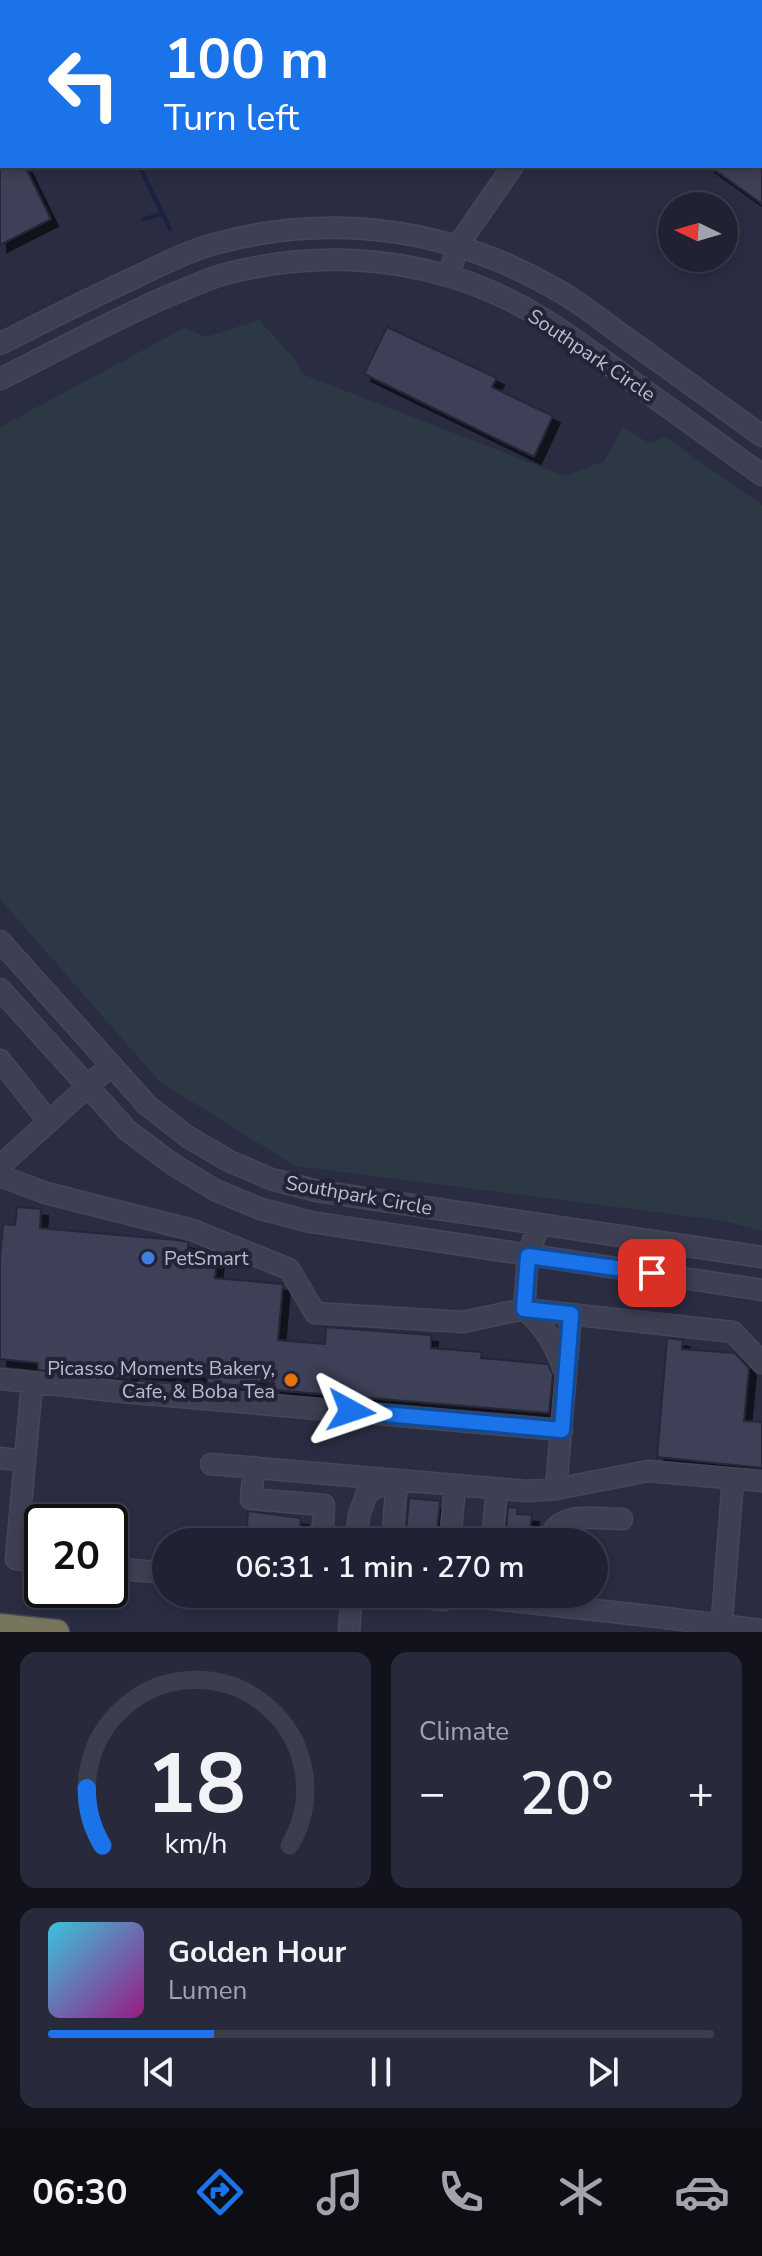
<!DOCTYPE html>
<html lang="en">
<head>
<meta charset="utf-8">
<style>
	:root { --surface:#202132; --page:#28293a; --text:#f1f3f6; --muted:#a2a3ac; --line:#3d3e4d; --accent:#1a73e8 }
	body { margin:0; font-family:"Nunito Sans",sans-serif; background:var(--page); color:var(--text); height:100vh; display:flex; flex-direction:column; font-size:30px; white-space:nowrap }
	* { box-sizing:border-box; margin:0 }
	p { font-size:26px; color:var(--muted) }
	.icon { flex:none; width:44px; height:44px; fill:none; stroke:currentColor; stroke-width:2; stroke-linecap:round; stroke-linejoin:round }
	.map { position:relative; height:1632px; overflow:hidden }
	.sheet { display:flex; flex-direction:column; gap:20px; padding:20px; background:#12121c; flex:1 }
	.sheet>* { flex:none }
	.guide { position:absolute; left:0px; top:0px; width:762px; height:168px; box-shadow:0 4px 12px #0003,0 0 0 2px var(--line); background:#1a73e8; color:#fff; overflow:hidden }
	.needle { width:52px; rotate:275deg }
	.tools { position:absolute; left:658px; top:192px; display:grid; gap:16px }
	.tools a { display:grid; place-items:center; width:80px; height:80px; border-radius:50%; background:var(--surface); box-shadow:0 4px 12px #0003,0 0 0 2px var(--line); font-size:40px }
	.speed { position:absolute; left:24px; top:1504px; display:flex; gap:16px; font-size:40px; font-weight:700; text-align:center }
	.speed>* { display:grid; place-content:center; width:104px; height:104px; border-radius:50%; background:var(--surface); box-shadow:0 4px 12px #0003,0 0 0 2px var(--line); line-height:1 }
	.speed .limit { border:4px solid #111; border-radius:12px; background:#fff; color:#111 }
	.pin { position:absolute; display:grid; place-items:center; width:68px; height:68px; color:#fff; margin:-34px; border-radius:16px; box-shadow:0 4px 12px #0006 }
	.me { position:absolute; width:88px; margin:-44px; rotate:95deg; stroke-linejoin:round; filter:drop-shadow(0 0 6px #0008) }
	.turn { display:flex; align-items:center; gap:28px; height:168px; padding:0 32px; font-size:36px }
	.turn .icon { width:104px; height:104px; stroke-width:2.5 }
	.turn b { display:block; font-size:56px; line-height:68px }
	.big { font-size:60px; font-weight:600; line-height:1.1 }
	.sheet .widget { flex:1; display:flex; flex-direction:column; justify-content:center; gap:12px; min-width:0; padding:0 28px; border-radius:16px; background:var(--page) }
	.sheet .dial { align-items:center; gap:0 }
	.dial svg { height:208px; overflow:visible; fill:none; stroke:var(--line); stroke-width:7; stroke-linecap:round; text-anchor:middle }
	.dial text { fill:var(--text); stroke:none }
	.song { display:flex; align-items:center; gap:24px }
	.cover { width:96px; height:96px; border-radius:12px; background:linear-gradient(135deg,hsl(190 70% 55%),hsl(310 70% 35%)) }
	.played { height:8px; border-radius:4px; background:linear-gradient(90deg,var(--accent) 25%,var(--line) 25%) }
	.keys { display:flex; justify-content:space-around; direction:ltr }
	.heat { display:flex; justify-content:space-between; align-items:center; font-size:44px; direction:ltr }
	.sheet .tiles { flex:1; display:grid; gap:20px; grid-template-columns:1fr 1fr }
	.widget:last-child { grid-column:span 2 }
	.trip { position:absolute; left:152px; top:1528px; width:456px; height:80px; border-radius:40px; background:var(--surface); box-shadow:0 4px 12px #0003,0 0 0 2px var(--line); font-weight:600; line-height:80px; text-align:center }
	.dock { display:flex; height:128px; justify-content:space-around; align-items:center; background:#0d0d14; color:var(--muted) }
	.dock .icon { width:56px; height:56px }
	.dock .current { color:var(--accent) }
	.dock b { font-size:36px; color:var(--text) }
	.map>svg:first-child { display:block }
</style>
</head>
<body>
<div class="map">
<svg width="762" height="1632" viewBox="0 0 762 1632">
	<defs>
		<filter id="shadow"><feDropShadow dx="7" dy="7" stdDeviation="0" flood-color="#0009"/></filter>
	</defs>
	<rect width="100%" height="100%" fill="#2a2c42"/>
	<path fill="#2c3843" d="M259,320L295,359L302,374L565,476L604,461L623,427L649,443L665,437L762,505V1231L725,1221L295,1166L159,1081L0,899V427L184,328L206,337Z"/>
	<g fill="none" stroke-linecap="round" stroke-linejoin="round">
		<path stroke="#1d2040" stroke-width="4" d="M164,2L168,0
			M139,166L170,229
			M144,219L163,214"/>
	</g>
	<path fill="#3c3f57" stroke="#252639" stroke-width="2" filter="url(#shadow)" d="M0,166H25L51,219L0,245Z
		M709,166H762V204Z
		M387,327L497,378L492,387L553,416L534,457L364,374Z
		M17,1207L41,1209L40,1228L177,1240L188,1242V1257L217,1259L215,1278L283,1284L278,1340L325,1344L326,1327L431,1335V1348L482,1352L481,1358L548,1364L553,1374L549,1413L273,1390L274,1383L246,1381V1386L207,1383V1377L131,1371L130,1379L74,1374L38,1370V1363L0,1359V1258L3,1224L15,1225Z
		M667,1338L683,1340L682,1349L735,1353L749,1368L744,1421L762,1422V1468L657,1457Z
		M409,1498L440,1501L436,1542H405Z
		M508,1507L518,1508L517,1514L532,1515L529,1542H505Z
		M248,1511L301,1518L299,1542H246Z"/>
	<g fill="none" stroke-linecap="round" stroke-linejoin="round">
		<g stroke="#454658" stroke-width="23">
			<path id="minor" d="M449,275L458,245L513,166
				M0,344C45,321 90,298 136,277C161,265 188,251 214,244C333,211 454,229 559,291C584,305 606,324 629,340C673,372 718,404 762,436
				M0,379C56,351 111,321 168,296C187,289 206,279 225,274C334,246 449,259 545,320C574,338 601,359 629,379C673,411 718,443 762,475
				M0,941L148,1106L188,1137L229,1161L271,1179L317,1191L762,1257
				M0,989L127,1130L171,1163L215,1190L261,1209L311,1222L762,1290
				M0,1060L49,1122
				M0,1166L110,1066
				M0,1176L46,1193L192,1230L289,1269L315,1313L463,1322L524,1309L733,1332L762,1363
				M524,1309L528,1256L539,1224
				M524,1309C545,1327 553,1341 563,1367
				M0,1379L123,1392L562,1430
				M32,1383L16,1559L42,1562
				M0,1458L24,1461
				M211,1464L527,1491L556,1489L648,1471L762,1481
				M254,1467L251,1499L324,1505L322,1542
				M556,1489L571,1314
				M356,1542L359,1515L367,1493L391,1480
				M392,1542L397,1480
				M450,1542L455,1485
				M492,1542L497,1489
				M550,1542C554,1509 599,1519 622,1519
				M110,1568L166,1573
				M397,1594L398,1596L445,1600L446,1594
				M446,1594L650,1616L762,1630
				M349,1632L352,1594
				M721,1632L733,1479"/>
		</g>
		<g stroke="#464759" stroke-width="27">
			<path id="highway" d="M0,1626L57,1632"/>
		</g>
		<use href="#minor" stroke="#3e3f52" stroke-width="20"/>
		<use href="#highway" stroke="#77765c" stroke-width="24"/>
	</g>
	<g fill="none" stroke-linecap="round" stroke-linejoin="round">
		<g stroke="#114b97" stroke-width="20">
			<path id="route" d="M351,1411L562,1430L571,1314L524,1309L528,1256L652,1273"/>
		</g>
		<use href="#route" stroke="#1a73e8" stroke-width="14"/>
	</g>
	<circle fill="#3f7fe0" stroke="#232437" stroke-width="3" cx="148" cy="1258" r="8"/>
	<circle fill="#e8710a" stroke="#232437" stroke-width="3" cx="291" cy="1380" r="8"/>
	<g text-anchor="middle" stroke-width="8" stroke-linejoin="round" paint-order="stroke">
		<g font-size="20" fill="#bbbccc" stroke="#232437">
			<text transform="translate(592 355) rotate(34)" y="7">Southpark Circle</text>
			<text transform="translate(359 1195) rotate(10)" y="7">Southpark Circle</text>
		</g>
		<g font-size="20" fill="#bbbccc" stroke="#232437" text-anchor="start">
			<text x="164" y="1265">PetSmart</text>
			<text x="275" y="1375" text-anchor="end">Picasso Moments Bakery,<tspan x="275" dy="23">Cafe, &amp; Boba Tea</tspan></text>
		</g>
	</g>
</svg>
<div class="tools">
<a><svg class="needle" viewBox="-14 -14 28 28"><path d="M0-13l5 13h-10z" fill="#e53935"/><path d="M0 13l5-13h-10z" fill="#a2a3ac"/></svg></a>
</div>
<div class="speed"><div class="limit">20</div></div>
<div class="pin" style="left:652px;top:1273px;background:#d93025"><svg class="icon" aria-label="arrive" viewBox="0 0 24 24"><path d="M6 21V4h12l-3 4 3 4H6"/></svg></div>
<svg class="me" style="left:351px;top:1411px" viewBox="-20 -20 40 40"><path d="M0-17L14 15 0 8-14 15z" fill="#1a73e8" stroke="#fff" stroke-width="4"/></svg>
<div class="trip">06:31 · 1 min · 270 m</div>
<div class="guide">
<div class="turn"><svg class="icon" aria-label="left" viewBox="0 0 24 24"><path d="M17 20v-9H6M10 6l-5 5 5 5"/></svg><div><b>100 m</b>Turn left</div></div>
</div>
</div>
<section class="sheet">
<div class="tiles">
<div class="widget dial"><svg viewBox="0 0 100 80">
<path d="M14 69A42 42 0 1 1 86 69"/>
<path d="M14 69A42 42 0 0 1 8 47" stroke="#1a73e8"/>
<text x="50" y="56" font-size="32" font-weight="700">18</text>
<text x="50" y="72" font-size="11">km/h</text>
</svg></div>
<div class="widget"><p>Climate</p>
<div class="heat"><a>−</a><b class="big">20°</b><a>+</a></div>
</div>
<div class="widget">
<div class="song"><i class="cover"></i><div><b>Golden Hour</b><p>Lumen</p></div></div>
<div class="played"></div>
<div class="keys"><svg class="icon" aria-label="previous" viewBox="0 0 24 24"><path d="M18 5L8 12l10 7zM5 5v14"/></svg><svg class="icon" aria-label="pause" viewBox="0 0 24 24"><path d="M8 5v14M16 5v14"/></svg><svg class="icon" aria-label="next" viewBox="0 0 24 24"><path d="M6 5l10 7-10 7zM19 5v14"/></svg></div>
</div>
</div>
</section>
<nav class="dock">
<b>06:30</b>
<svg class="icon current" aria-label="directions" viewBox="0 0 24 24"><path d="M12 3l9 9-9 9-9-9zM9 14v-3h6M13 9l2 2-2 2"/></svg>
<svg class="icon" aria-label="music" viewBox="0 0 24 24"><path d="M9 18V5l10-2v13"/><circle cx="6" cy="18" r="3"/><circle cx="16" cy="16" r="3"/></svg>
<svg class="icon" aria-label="phone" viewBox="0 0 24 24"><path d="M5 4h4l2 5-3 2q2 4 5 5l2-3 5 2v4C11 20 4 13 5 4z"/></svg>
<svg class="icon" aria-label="climate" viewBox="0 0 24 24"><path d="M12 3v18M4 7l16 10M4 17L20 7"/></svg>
<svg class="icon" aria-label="car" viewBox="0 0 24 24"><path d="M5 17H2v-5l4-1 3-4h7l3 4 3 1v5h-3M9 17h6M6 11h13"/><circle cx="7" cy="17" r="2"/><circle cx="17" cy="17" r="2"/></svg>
</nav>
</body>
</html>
